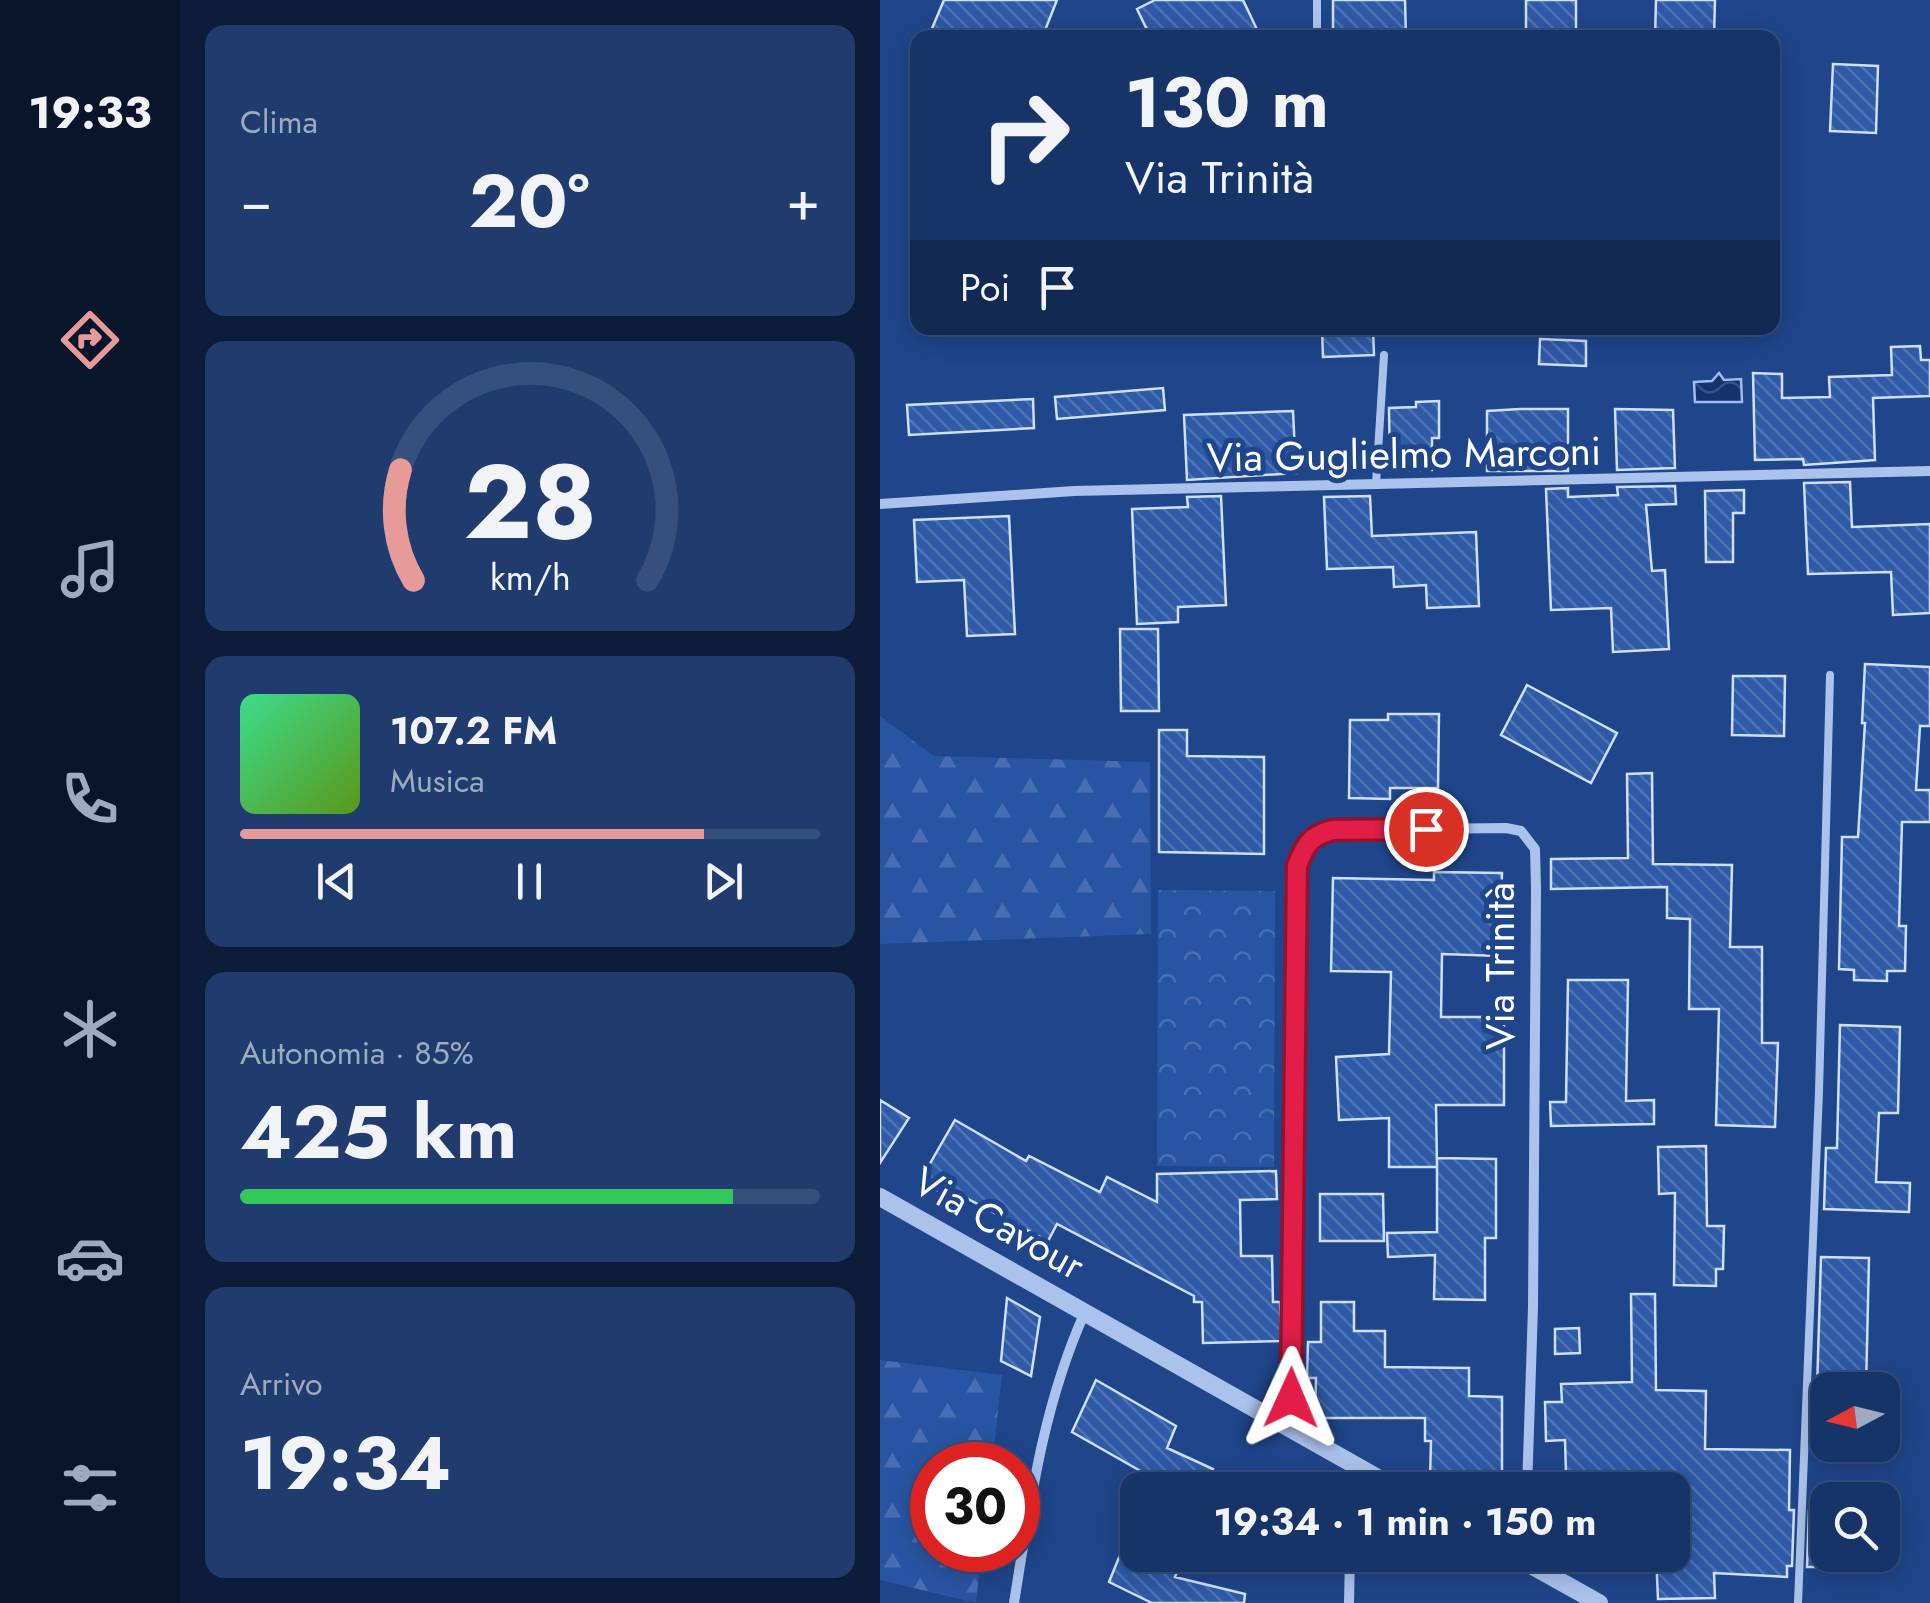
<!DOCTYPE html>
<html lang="it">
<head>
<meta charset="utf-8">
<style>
	:root { --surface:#173468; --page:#203c6e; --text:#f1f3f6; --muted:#9eaac0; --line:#364f7c; --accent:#e69b98 }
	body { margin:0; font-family:Jost,sans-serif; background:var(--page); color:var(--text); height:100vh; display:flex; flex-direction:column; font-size:38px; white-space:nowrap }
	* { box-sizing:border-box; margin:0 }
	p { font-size:32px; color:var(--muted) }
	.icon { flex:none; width:55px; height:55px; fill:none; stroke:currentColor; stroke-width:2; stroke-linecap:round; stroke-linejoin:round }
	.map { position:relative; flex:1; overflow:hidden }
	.drawer { display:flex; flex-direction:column; gap:25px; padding:25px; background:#0d1d39; width:700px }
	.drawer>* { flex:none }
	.hud { position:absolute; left:30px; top:30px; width:870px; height:305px; border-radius:20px; box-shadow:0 5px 25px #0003,0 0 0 2px var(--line); background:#173468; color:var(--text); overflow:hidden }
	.needle { width:65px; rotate:263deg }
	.controls { position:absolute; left:930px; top:1372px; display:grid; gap:20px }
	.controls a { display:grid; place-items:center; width:90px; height:90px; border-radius:20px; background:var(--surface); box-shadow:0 5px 25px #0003,0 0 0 2px var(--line); font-size:50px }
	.speed { position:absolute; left:30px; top:1442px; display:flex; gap:20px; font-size:50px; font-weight:700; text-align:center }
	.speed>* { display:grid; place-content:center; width:130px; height:130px; border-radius:50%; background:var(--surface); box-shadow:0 5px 25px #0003,0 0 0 2px var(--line); line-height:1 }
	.speed .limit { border:15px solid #d22; background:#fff; color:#111 }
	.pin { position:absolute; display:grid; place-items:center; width:85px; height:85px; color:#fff; margin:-42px; border:5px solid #fff; border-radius:50%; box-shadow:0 2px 10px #0007 }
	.me { position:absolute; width:110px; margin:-55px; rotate:1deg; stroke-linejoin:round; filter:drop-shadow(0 0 8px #0008) }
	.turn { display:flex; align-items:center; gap:35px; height:210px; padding:0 50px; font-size:45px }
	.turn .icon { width:130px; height:130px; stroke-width:2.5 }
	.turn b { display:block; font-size:70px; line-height:85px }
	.then { display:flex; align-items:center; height:95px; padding:0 50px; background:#0003; gap:20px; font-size:38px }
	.big { font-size:75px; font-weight:700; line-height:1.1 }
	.drawer .tile { flex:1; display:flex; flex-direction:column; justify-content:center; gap:15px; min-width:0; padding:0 35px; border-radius:20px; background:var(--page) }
	.drawer .dial { align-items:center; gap:0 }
	.dial svg { height:260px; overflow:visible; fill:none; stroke:var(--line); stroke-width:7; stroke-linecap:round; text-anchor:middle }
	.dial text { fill:var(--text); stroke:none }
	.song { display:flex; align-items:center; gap:30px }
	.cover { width:120px; height:120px; border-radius:15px; background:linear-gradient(135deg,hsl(150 70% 55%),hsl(90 70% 35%)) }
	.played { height:10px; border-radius:5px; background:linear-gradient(90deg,var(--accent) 80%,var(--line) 80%) }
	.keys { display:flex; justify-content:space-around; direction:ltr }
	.heat { display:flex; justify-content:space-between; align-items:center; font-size:55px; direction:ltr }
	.charge { height:15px; border-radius:8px; background:linear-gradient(90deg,#34c759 85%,var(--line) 0) }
	.trip { position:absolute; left:240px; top:1472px; width:570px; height:100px; border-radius:20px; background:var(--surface); box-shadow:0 5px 25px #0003,0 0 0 2px var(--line); font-weight:700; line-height:100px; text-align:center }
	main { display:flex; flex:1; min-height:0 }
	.tabs { display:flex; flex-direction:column; width:180px; justify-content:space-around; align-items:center; background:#09152a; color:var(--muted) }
	.tabs .icon { width:70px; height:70px }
	.tabs .selected { color:var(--accent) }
	.tabs b { font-size:45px; color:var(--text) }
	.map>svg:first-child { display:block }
</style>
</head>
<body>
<main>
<nav class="tabs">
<b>19:33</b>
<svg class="icon selected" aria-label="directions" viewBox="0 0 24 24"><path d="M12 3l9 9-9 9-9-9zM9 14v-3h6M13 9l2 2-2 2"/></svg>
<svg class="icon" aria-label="music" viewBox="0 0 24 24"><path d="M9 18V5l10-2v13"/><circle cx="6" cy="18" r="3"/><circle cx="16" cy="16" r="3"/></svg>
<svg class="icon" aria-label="phone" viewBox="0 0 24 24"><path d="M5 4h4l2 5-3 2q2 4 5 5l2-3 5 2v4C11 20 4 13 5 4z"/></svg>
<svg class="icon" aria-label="climate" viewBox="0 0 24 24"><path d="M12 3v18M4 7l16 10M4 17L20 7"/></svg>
<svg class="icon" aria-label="car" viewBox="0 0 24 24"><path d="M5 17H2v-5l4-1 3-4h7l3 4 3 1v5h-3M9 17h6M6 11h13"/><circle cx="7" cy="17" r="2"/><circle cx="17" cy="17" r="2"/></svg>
<svg class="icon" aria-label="filters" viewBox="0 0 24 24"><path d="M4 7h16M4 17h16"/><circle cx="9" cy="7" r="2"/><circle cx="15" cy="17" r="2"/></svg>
</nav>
<section class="drawer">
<div class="tile"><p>Clima</p>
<div class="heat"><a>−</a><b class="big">20°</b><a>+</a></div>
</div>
<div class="tile dial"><svg viewBox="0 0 100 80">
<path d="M14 69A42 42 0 1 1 86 69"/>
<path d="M14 69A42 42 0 0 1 10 35" stroke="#e69b98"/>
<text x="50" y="56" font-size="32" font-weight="700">28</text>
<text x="50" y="72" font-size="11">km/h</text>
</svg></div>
<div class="tile">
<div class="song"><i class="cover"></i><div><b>107.2 FM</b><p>Musica</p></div></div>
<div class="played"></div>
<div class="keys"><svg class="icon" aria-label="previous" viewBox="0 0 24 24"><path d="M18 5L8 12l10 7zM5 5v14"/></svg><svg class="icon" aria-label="pause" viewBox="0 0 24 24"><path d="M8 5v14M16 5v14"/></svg><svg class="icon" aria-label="next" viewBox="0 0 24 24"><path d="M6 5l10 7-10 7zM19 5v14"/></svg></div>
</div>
<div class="tile"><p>Autonomia · 85%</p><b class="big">425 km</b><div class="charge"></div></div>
<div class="tile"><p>Arrivo</p><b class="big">19:34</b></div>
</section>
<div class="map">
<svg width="1050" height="1603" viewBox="0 0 1050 1603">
	<defs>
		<pattern id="forest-firs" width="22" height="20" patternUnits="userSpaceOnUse" patternTransform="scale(2.5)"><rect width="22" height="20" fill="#2855a3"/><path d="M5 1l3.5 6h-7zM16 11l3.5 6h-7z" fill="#486eb1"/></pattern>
		<pattern id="park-crowns" width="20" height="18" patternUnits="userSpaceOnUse" patternTransform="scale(2.5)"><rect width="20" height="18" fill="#2855a3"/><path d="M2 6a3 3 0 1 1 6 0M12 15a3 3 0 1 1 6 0" fill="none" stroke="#486eb1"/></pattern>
		<pattern id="water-waves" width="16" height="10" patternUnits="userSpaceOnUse" patternTransform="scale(2.5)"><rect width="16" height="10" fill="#15326a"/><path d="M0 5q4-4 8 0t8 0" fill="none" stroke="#385180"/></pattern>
		<pattern id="building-back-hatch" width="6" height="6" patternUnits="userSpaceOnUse" patternTransform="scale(2.5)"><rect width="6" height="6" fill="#2e5aa8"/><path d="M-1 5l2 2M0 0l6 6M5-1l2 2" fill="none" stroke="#4d73b5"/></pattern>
	</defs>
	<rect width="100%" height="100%" fill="#1f458b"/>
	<path fill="url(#forest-firs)" d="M0,716L54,756L270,762L271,934L0,944Z
		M0,1360L122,1375L112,1465H52V1550H102L96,1603L0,1580Z"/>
	<path fill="url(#park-crowns)" d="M278,890L395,891L394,1167L277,1166Z"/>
	<path fill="url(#water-waves)" stroke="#9fbced" stroke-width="2.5" d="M839,373L844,380L861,379L862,402H815L814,382L832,381Z"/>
	<path fill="url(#building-back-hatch)" stroke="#d0dff9" stroke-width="2.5" d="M64,0H177L162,38H48Z
		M275,0H363L381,38H271L257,9Z
		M453,0H525L526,38H486V32H453Z
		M646,0H696V38H646Z
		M776,0H835L834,38H775Z
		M953,64L998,66L996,133L950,131Z
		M442,328H493L494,355L443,357Z
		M660,339L706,341V366L659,364Z
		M1040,346L1041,360H1050V396L993,398L995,460L924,465L923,459L875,460L873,373L902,374V398L950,397L949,377L1012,375L1011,347Z
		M283,388L285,410L177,419L175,397Z
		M153,399L154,428L29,435L27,405Z
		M559,401V438H552V470H510L509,408L536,407V402Z
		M640,409H688V471H607V411Z
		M735,409L793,410L795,468L737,470Z
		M413,411L416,473L307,480L304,415Z
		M970,482L972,527L1050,524V613L1013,615L1011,572L928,574L924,483Z
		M795,486L796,504L766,505L772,571L785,570L789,649L733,652L731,608L671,610L666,489L688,488V497L738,495L737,487Z
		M864,490V513H853V562H826L825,491Z
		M341,496L346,605L298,607V622L257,624L252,509L308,507L307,497Z
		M490,496L492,536L596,532L599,606L547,608L546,585L514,587L513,567L447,569L444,497Z
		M129,516L135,634L87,636L84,580L37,582L34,520Z
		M240,629H278L279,711H241Z
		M985,664L1050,667V726H1040L1036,790H1050V822H1022L1019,926H1026L1025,971H1007V981L974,980V970L959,969L962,837H978L985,723H982Z
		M853,676H905L904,736L852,735Z
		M647,685L737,733L711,783L621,735Z
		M508,714H559L558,788H510V799L469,798L470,720H508Z
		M279,730H307V756L384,757V854L279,852Z
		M772,773L773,864L852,865L850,947H882V1043H898L895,1127L836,1125L839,1009H809L810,919L787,918V887L671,889V859L748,858L747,774Z
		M554,872L622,873L620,956L562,954L561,1017H624V1105H556L557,1167H509V1118L459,1120L456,1057L509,1054L511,972L451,971L453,878L554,880Z
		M688,980H748L746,1101L774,1100V1124L671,1126L670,1102H686Z
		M960,1025L1020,1027L1018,1113H999L996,1182L1030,1183L1029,1212L944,1209L946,1148H957Z
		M0,1100L29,1118L0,1163Z
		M75,1120L146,1161L149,1156L220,1192L227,1177L277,1202V1174L396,1171L397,1199L360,1200L361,1256H392L393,1302H400L402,1341L323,1343L322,1302H314V1296L177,1224L168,1241L86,1198L82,1205L40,1181Z
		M826,1146L827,1226H844L843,1269H836V1286L794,1285L795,1193L779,1194L778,1147Z
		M557,1158L616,1159V1238H605V1300L554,1299L555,1255L508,1257L507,1233L557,1232Z
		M440,1194H503L504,1241H440Z
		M941,1257L989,1258L986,1390H937Z
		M751,1294H775L776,1390L826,1391L825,1449L910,1450L909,1510H914L912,1566H907V1577L834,1573L835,1598L778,1599L776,1555H792V1490H775V1472L686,1474L685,1440L666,1441L665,1402H682L681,1384L752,1382Z
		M127,1298L160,1317L151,1376L121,1361Z
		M441,1302H474V1331H505V1367L589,1368V1396L622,1397V1480L550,1479L551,1441H545V1418H435L436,1378H427L428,1342H441Z
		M699,1328L700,1353L675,1354V1329Z
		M216,1380L296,1426L287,1448L333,1469L326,1490H266L271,1477L192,1432Z
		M929,1510L948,1511V1567H927Z
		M240,1555H303L295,1577L365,1594L364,1603H272L229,1582Z"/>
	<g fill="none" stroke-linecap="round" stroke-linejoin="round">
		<path stroke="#abc3ec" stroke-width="8" d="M437,38V0
			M496,484L504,355
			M918,1603L939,1092L950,675"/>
		<path stroke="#abc3ec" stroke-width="10" d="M0,504L194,491L1050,471
			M405,1425L411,1398L417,866C424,845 430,836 452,830L626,828L641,831L655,849L656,889L653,1307L647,1490
			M470,1490L471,1463
			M134,1603C150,1503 163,1405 205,1312
			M469,1603L470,1555"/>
		<path stroke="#abc3ec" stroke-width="18" d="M0,1197L519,1490
			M633,1555L719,1603"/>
	</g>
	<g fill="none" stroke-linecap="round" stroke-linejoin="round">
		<g stroke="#92132f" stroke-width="25">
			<path id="route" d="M411,1398L417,866C425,845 430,836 452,830L546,829"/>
		</g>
		<use href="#route" stroke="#e11d48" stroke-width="18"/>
	</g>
	<g text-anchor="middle" stroke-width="10" stroke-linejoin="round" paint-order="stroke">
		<g font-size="40" fill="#fff" stroke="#1f458b">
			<text transform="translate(524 454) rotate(-1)" y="14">Via Guglielmo Marconi</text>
			<text transform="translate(620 966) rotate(-90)" y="14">Via Trinità</text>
			<text transform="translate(119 1223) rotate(29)" y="14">Via Cavour</text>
		</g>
	</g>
</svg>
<div class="controls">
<a><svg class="needle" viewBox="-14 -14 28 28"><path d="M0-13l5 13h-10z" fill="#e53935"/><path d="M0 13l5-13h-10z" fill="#9eaac0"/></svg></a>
<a><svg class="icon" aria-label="search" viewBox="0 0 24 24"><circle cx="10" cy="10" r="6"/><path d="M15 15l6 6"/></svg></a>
</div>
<div class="speed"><div class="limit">30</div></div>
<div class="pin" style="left:546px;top:829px;background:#d93025"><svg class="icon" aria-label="arrive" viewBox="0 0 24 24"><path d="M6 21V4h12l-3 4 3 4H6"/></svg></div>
<svg class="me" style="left:411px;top:1398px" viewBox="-20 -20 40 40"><path d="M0-17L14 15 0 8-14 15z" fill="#e11d48" stroke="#fff" stroke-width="4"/></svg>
<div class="trip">19:34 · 1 min · 150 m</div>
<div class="hud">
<div class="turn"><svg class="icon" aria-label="right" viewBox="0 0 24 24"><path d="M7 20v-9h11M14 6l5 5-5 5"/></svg><div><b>130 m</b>Via Trinità</div></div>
<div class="then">Poi<svg class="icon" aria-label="arrive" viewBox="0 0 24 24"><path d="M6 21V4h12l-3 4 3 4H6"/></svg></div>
</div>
</div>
</main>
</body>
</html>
